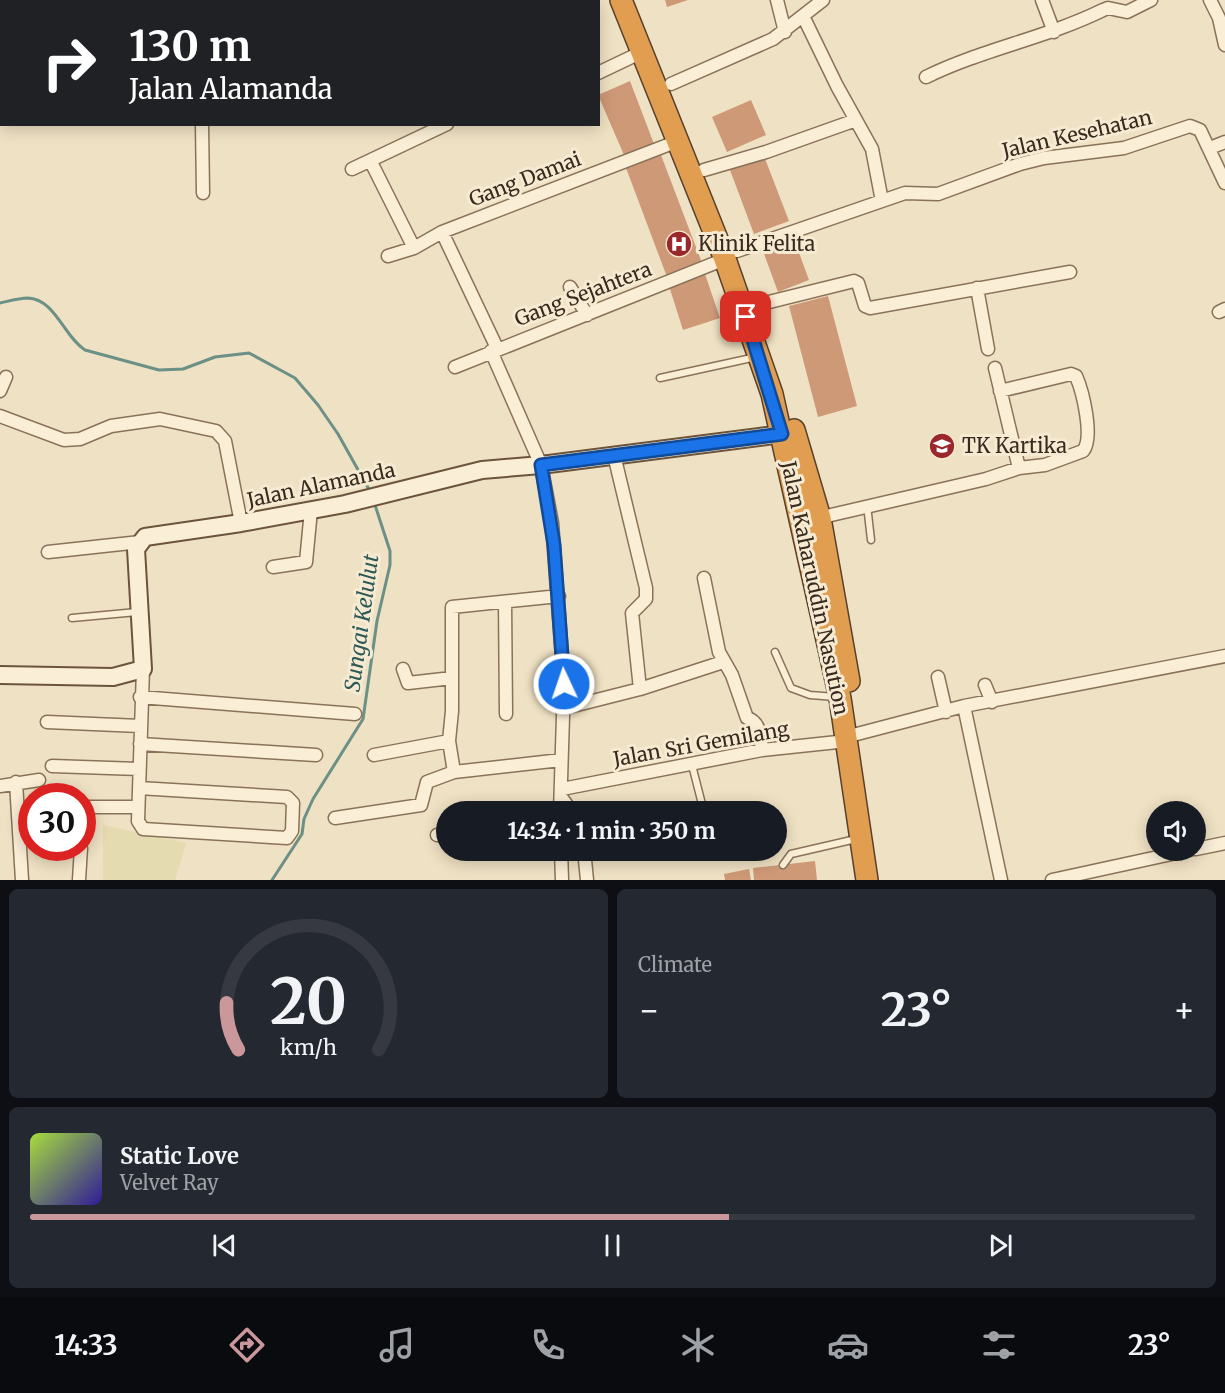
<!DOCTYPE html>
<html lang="en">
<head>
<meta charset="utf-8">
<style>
	:root { --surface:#171b24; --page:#242831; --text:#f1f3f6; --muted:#9ea1a6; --line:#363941; --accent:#ca979b }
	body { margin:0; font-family:Merriweather,serif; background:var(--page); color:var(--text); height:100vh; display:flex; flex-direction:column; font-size:22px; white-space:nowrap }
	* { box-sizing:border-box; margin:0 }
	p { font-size:20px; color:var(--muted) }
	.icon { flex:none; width:33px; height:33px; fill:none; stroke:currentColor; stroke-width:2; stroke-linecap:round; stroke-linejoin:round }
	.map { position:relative; height:880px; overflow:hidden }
	.sheet { display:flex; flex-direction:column; gap:9px; padding:9px; background:#0d0f14; flex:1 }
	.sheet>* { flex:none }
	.hud { position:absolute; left:0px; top:0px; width:600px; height:126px; box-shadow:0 3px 15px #0003; background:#202124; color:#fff; overflow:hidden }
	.buttons { position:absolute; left:1146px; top:801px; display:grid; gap:12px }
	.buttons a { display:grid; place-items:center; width:60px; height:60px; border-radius:50%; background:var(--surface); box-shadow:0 3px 15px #0003; font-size:30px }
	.speed { position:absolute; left:18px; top:783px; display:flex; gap:12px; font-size:30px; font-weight:700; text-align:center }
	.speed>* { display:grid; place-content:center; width:78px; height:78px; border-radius:50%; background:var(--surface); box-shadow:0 3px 15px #0003; line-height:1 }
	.speed .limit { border:9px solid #d22; background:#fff; color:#111 }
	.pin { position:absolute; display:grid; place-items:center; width:51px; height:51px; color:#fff; margin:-26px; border-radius:12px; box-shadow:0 3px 9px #0006 }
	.me { position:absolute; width:66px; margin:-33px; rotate:357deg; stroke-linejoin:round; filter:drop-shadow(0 0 4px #0008) }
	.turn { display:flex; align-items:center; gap:21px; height:126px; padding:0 30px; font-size:27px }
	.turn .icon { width:78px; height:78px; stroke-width:2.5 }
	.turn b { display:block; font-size:42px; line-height:51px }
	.big { font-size:45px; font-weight:700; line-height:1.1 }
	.sheet .widget { flex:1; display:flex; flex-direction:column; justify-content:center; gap:9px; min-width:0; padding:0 21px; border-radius:9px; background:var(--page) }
	.sheet .dial { align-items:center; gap:0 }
	.dial svg { height:156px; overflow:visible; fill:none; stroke:var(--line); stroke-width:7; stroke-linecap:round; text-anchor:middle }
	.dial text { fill:var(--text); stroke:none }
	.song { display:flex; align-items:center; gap:18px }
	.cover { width:72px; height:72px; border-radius:9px; background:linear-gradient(135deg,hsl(80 70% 55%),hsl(250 70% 35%)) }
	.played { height:6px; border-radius:3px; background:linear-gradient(90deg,var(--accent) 60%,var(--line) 60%) }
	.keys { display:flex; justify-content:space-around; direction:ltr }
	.heat { display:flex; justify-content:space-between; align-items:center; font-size:33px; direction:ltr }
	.sheet .tiles { flex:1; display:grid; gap:9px; grid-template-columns:1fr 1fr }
	.widget:last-child { grid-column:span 2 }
	.trip { position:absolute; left:436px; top:801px; width:351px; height:60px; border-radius:30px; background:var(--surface); box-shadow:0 3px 15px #0003; font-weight:700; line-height:60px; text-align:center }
	.tab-bar { display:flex; height:96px; justify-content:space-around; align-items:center; background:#090b0e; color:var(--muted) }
	.tab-bar .icon { width:42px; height:42px }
	.tab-bar .selected { color:var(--accent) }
	.tab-bar b { font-size:27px; color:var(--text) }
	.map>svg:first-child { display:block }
</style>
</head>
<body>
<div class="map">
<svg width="1225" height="880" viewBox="0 0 1225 880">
	<rect width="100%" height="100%" fill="#efe1c3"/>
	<path fill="#e5dbb0" d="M103,825L186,843L175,880H103Z"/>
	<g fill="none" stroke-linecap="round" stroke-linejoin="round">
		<path stroke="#6b9086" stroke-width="3" d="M0,303C9,301 19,298 28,298C55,299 64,337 85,350L159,370L183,369L215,357L249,353L295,378L318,405L338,434L371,493
			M272,880L302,834L304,819L313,799L363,719L377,621L390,565V551L374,502"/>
	</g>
	<path fill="#ce9977" d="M665,0H688L667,7Z
		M630,81L654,144L624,155L598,95Z
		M751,100L766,135L727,152L712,117Z
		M661,155L702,263L667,277L626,168Z
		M764,156L789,221L754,234L730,170Z
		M794,239L809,280L778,292L763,251Z
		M705,274L720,318L683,330L669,286Z
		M828,296L857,406L818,417L789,306Z
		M815,861L817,880H754L753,868Z
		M749,869L751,880H725L724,874Z"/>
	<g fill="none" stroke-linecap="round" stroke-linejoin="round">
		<g stroke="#8a7259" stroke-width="9">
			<path id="lane" d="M660,378L756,357
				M867,505L871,540
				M72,618L137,612
				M775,652L791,688L810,695L836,697
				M692,765L704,812
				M783,865L791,854L856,839"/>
		</g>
		<g stroke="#8a7259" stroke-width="15">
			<path id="street" d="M160,0L161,2
				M357,0L358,2
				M777,0L785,32
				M1042,0L1054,32
				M1210,0L1219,18L1225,45
				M477,2L481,0
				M804,18L837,86L872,149L882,201
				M598,73L642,52
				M926,77C983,49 1046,38 1103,10L1108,8L1127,12L1151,0
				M671,84L773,39L823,0
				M202,124L203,193
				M1210,148L1225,142
				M371,162L414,248
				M352,169L447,124
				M704,170L766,152L856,120
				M442,232L497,348
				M737,251L905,193L938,194L1020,164L1044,158L1124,148L1190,126L1200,130L1225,183
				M388,256L414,248L442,232L678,141
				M570,287L587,315
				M977,288L988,349
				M757,305L854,281L858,283L865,306L870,308L1070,272
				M1219,312L1225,309
				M491,351L541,465L552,523L564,684L560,812
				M455,367L725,259
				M995,368L1019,468
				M0,391L6,377
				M0,416L64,440L80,439L111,426L160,419L216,431L225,441L241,523
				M614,455L646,588V599L632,613L640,689
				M814,519L986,479L1019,468L1045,465L1083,451C1094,438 1083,392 1076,376L1071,374L1000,391
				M48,552L140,542
				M273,567L306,562L311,510
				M704,578L719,652L732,675L747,718C761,722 760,738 762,750
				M505,602L506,714
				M403,669L408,683L452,678
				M938,677L946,712
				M985,685L992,702
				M140,697L355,714
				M964,706L1001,880
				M561,709L640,689L723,662
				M47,722L140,726
				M857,734L964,706L1225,656
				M140,744L316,755
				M374,755L449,741
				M52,766L139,769
				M454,772L449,741L452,711V607L559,596
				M16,782L22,880
				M0,786L39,780
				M139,788L287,797L293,803L292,831L287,838L143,829L138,821L143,669
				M562,789L762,750L847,741
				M561,797L572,812
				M82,807H138
				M335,818L421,805L427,782L454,772L561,760
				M437,835L447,834
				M1196,849L1225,843
				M561,850L562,880
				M584,850L587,880
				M79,880L81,848
				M1052,880L1190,850"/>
		</g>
		<g stroke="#6c533c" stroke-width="20">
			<path id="secondary" d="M0,675L113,677L143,669L136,549L145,537L241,523L345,504L482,470L541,465L782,434"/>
		</g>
		<g stroke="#57402d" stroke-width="24">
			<path id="highway" d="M621,0L725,259L772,394L840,698L867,880
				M794,430L820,518L849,681"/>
		</g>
		<use href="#lane" stroke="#faeed6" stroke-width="6"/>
		<use href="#street" stroke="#faeed6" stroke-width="12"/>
		<use href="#secondary" stroke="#faeed6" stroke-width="16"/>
		<use href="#highway" stroke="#e19e51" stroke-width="21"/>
	</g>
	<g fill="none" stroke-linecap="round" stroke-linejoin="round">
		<g stroke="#114b97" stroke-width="15">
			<path id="route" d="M564,684L554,545L541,465L782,434L746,317"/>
		</g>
		<use href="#route" stroke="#1a73e8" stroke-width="10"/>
	</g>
	<defs>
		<g id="hospital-disc" transform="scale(1.35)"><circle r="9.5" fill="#9a272b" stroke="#f6ebd2"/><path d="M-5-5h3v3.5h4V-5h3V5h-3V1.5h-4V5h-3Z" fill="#fff"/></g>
		<g id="school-disc" transform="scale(1.35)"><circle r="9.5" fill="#9a272b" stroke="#f6ebd2"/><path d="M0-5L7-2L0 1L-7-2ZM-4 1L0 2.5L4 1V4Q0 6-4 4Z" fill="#fff"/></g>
	</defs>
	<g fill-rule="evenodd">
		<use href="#hospital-disc" x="679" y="244"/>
		<use href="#school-disc" x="942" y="446"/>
	</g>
	<g text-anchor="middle" stroke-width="6" stroke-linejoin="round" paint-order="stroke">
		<g font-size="20" fill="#392a1e" stroke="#f6ebd2">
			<text transform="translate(1077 134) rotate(-13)" y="7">Jalan Kesehatan</text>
			<text transform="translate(525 179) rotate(-21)" y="7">Gang Damai</text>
			<text transform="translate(583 294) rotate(-21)" y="7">Gang Sejahtera</text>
			<text transform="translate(321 485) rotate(-12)" y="7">Jalan Alamanda</text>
			<text transform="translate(815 588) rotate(78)" y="7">Jalan Kaharuddin Nasution</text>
			<text transform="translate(701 744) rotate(-10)" y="7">Jalan Sri Gemilang</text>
		</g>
		<g font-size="20" fill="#392a1e" stroke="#f6ebd2" text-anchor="start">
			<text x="698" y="251">Klinik Felita</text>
			<text x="962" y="453">TK Kartika</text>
		</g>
		<g font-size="21" font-style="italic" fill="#2c5955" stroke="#f6ebd2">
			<text transform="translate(362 623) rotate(-82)" y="7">Sungai Kelulut</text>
		</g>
	</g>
</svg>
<div class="buttons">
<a><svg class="icon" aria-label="sound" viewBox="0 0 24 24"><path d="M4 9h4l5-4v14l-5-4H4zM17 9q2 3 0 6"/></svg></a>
</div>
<div class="speed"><div class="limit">30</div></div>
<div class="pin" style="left:746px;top:317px;background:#d93025"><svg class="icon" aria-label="arrive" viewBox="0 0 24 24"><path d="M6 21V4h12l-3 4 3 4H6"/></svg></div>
<svg class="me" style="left:564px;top:684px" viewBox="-20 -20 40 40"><circle r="17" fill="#1a73e8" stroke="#fff" stroke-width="3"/><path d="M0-11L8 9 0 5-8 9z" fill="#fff"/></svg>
<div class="trip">14:34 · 1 min · 350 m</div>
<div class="hud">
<div class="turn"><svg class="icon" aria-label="right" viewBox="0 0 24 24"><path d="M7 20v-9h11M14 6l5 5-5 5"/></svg><div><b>130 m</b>Jalan Alamanda</div></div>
</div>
</div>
<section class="sheet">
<div class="tiles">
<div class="widget dial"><svg viewBox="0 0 100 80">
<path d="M14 69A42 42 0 1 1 86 69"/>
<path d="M14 69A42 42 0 0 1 8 45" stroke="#ca979b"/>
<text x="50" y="56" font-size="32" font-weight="700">20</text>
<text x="50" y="72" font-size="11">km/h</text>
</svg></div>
<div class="widget"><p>Climate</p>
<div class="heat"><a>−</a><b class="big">23°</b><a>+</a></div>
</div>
<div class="widget">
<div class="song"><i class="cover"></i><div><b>Static Love</b><p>Velvet Ray</p></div></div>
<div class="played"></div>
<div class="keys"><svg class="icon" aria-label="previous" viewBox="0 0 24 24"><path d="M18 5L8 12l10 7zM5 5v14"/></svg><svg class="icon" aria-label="pause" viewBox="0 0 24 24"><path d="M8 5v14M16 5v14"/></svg><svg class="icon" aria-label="next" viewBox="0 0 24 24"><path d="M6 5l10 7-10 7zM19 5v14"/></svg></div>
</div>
</div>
</section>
<nav class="tab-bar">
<b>14:33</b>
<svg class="icon selected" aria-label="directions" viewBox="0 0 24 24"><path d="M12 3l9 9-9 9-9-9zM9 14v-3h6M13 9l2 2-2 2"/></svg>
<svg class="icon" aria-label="music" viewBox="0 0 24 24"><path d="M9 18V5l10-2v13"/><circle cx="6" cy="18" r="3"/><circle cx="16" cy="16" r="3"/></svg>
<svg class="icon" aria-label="phone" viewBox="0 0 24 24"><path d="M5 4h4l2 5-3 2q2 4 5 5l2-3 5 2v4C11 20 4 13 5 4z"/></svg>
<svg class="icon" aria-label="climate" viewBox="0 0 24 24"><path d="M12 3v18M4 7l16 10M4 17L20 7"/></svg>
<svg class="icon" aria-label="car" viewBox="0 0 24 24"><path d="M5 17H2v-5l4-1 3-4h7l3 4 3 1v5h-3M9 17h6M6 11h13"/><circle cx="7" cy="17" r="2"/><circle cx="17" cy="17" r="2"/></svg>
<svg class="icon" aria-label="filters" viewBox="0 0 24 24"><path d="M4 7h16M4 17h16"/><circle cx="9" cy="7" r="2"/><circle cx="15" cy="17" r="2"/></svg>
<b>23°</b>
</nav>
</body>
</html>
